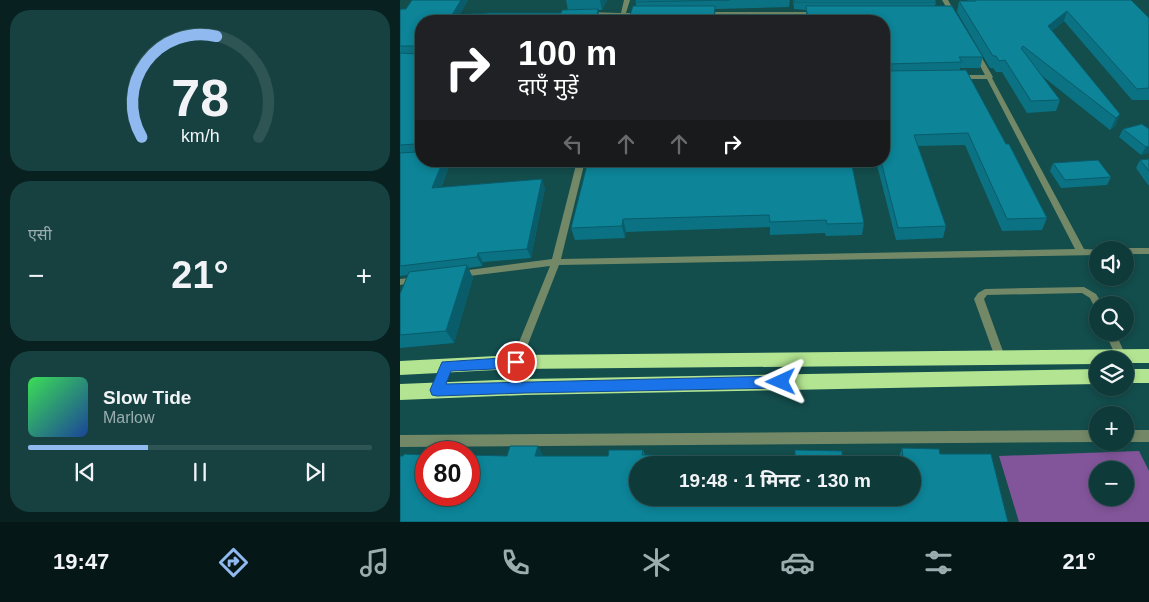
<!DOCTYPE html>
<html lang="hi">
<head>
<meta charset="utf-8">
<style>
	:root { --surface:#0e3a39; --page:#174141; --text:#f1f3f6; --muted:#9badae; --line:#2e5453; --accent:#90b9f0 }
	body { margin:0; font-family:Helvetica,"Noto Sans Devanagari",sans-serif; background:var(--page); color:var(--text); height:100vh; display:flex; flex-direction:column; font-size:19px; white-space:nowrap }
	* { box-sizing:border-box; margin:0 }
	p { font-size:16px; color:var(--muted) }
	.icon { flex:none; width:28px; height:28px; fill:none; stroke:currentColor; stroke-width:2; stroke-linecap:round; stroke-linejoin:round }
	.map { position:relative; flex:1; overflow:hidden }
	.panel { display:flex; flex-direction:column; gap:10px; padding:10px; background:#08201f; width:400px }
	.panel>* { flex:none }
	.banner { position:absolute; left:15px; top:15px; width:475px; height:152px; border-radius:20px; box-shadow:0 2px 8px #0003,0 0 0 1px var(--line); background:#202124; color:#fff; overflow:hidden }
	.tools { position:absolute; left:689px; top:241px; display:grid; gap:10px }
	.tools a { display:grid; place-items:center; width:45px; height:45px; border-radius:50%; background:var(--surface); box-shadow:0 2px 8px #0003,0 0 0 1px var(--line); font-size:25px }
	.speed { position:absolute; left:15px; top:441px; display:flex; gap:10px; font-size:25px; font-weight:700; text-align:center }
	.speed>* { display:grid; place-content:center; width:65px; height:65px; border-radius:50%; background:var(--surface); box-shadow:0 2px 8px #0003,0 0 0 1px var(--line); line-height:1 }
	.speed .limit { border:8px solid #d22; background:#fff; color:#111 }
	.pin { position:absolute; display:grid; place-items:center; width:42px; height:42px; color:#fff; margin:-21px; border:2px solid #fff; border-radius:50%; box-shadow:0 1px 5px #0007 }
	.me { position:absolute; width:55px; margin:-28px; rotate:269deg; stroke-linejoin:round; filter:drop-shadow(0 0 4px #0008) }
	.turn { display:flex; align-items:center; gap:18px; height:105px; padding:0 20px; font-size:22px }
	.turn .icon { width:65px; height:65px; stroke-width:2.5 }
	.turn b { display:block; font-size:35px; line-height:42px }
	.lanes { display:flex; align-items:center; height:48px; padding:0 20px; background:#0003; justify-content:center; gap:25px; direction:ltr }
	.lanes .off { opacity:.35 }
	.big { font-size:38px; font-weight:700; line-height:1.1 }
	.panel .widget { flex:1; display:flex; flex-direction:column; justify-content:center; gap:8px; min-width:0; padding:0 18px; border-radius:20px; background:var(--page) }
	.panel .dial { align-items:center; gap:0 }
	.dial svg { height:130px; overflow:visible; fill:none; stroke:var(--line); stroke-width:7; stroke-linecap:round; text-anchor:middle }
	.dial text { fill:var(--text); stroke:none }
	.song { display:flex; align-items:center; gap:15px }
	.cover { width:60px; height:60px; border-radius:8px; background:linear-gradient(135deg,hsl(130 70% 55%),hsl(220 70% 35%)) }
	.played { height:5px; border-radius:2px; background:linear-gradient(90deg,var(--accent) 35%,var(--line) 35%) }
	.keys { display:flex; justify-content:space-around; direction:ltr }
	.heat { display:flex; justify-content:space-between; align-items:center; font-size:28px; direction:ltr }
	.trip { position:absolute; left:229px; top:456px; width:292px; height:50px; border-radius:25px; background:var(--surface); box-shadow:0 2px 8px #0003,0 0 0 1px var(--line); font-weight:700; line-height:50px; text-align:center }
	.tabs { display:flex; height:80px; justify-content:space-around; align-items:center; background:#061717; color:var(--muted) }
	.tabs .icon { width:35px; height:35px }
	.tabs .selected { color:var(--accent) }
	.tabs b { font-size:22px; color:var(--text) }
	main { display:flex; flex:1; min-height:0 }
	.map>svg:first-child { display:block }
</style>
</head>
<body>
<main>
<section class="panel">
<div class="widget dial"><svg viewBox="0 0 100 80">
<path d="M14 69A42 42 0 1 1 86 69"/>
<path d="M14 69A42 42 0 0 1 60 7" stroke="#90b9f0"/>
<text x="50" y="56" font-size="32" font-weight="700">78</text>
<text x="50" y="72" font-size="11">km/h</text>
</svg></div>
<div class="widget"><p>एसी</p>
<div class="heat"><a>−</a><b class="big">21°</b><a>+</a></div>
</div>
<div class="widget">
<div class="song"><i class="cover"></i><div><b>Slow Tide</b><p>Marlow</p></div></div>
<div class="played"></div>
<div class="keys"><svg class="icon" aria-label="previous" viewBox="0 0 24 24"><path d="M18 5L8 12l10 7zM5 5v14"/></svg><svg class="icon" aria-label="pause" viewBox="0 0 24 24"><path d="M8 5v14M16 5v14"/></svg><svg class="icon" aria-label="next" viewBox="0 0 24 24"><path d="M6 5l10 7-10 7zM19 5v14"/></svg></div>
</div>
</section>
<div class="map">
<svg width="749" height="522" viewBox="0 0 749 522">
	<rect width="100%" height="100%" fill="#134d4c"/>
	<path fill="#82559a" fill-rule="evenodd" d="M739,451L749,471V522H619L599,456ZM698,470H725V498H698Z"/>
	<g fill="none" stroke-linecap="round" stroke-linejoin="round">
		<path fill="#738867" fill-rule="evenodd" d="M224,0H230L226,13H243L245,14V16H225L224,21H218L220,16H188L185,14L188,12L221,13Z
			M542,0H548L557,16L556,17H552Z
			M306,12H418L421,14L418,16L304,15V13Z
			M576,51L579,53L593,77L592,78L684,249L701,250H698V255L159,265L121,362L120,365L116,366L112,365L111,362L150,266L61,277L58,276L57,274L58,272L61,271L152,259L177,161H185L161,259L675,249L587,79H559L556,77L559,75H585L573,53Z
			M725,248H749V254H725V250H721Z
			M16,277L19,278L21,280L19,282L0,285V279Z
			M684,287L696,294L703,305H698V308H695L690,298L682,293L587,295L584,299L605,357L604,360L600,361L596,360L574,299L578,293L585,289Z
			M705,332H715L726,356L725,359H717Z"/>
		<path fill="#738867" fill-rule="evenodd" d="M698,430V442L0,447V435Z
			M725,430H749V442H725Z"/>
		<path fill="#8dad78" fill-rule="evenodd" d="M47,360L51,362L53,365L41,394L37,395L33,394L31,390L43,362Z"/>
		<path fill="#b2e491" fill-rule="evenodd" d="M749,349V363H725V360H698V364L116,369L0,375V361L116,355Z
			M698,369V384L125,395L0,400V384L125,379Z
			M725,369H749V383H725Z"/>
	</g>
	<path fill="#0b7283" d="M12,0H68L60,14L161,13L168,10L166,0H207L202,10H198L199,17L21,21V161H51L41,188H145L131,258L83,262L82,266L68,268L73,278L54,343L0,348V294L8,275L0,276V10L6,9Z
		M236,0H390L389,7L315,9L316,21H228L236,6Z
		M393,0H535L536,2L535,6L583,57L580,68H560V70L606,144L647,218L642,230L602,231L565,145L518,146L546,226L543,238L496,240L476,161H484V21H406V10L394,9Z
		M567,0H731L749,18V100H732L664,21L652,31L720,114L715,126L710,130L641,75L660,100L656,111L627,113L602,72H596L593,68H590L557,12L559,1H568Z
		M723,129H749V153L741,155L719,137Z
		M749,159V185H748L736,168L740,160Z
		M188,161L464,223L462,235L426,236L425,233L370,235V227L226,232L225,238L175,240L171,228Z
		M653,163L711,177L707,185L661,188L650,171Z
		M502,448L540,454L608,522L107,456L143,455L142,456H208L243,450L245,455L283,464L395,465V450L442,456L499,457Z"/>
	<path fill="#095c6a" d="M61,0H68L56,21L52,15Z
		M200,0H207L202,10Z
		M198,9L199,17V21H196Z
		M667,11L664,21L645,37L648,26Z
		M720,114L715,126L710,130L716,118Z
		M749,146V153L741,155L746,147Z
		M43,161H51L37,197L32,188Z
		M142,179L145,188L131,258L127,249Z
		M223,219L226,232L225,238L222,226Z
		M78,253L83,262L82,266L77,257Z
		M67,265L73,278L54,343L46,331Z
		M138,446L143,455L140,465L135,456Z
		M281,455L283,464V465H280Z"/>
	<path fill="#0d8498" stroke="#095c6a" d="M12,0H61L52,15L89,13H161L162,10L198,9L196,21H21V161H43L32,188L142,179L127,249L78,253L77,257L0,266V153L17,152L18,150L16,144L0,145V53L17,54L19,48L17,46H0V10L2,9H6Z
		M236,0H330L235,2Z
		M394,0H535L536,2H394Z
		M576,0H731L749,18V88L737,89L667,11L648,26L720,114L716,118L623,46L621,48L660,100L631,101L605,60L599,61L596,56H593L559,1H576Z
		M233,6H315L314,21H228Z
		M406,6H552L583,57H559L562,62L486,64L484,71L566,70L606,144H609L647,218L607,219L568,133L514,135L546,226L498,228L481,161H484V21H408Z
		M742,124L749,129V146L746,147L723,129Z
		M749,159V171L740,160Z
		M698,160L711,177L665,180L653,163Z
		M188,161H451L464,223L427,224L426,220L370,222L369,215L223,219L222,226L171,228Z
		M67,265L46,331L0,335V294L9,272Z
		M110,446H138L135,456H208L209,450H243L242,455H281L280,464L367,465H238V498H512V465H395V450L442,451V456L503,457L502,448L539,449L540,454H591L608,522H0V456H3L4,454L26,455V495H69V455L107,456Z"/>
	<path fill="#1a73e8" stroke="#114b97" d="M116,357L121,359L123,362L121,366L116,368L51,371L46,384L381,376L386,378L388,382L386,386L381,388L125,393L37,396L32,395L30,390L42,362Z"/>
</svg>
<div class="tools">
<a><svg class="icon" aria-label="sound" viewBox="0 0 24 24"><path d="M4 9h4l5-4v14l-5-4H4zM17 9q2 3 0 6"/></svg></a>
<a><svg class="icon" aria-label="search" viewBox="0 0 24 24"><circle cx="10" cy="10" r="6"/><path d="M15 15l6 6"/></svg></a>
<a><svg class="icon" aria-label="layers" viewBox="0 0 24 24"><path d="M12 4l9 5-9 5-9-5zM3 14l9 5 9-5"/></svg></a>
<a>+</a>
<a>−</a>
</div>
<div class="speed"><div class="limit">80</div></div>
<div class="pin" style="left:116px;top:362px;background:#d93025"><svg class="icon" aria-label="arrive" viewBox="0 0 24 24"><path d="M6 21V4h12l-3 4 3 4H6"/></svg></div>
<svg class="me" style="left:381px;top:382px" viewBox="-20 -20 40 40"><path d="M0-17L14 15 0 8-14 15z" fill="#1a73e8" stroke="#fff" stroke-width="4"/></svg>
<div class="trip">19:48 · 1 मिनट · 130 m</div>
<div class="banner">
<div class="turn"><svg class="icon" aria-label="right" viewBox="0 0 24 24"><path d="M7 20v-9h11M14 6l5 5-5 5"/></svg><div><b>100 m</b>दाएँ मुड़ें</div></div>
<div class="lanes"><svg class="icon off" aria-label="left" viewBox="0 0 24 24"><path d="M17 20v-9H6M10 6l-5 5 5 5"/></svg><svg class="icon off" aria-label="ahead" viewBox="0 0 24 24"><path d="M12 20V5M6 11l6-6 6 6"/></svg><svg class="icon off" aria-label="ahead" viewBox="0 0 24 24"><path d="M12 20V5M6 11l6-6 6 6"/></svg><svg class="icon" aria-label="right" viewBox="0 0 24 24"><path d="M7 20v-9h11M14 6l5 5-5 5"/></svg></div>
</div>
</div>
</main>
<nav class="tabs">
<b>19:47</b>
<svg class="icon selected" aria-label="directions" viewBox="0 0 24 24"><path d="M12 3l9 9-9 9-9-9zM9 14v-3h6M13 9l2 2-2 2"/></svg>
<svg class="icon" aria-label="music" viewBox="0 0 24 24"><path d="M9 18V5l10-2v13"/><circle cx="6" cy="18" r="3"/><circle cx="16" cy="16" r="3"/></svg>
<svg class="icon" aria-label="phone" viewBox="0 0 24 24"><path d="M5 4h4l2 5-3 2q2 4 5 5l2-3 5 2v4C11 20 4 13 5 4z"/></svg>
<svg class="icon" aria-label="climate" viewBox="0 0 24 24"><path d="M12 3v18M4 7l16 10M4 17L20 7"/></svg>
<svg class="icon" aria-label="car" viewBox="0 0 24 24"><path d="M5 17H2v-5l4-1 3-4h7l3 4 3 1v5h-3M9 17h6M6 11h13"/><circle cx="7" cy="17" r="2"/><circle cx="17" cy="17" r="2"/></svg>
<svg class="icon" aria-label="filters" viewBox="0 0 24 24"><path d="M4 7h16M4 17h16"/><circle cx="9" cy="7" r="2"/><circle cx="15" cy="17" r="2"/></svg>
<b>21°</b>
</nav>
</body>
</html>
